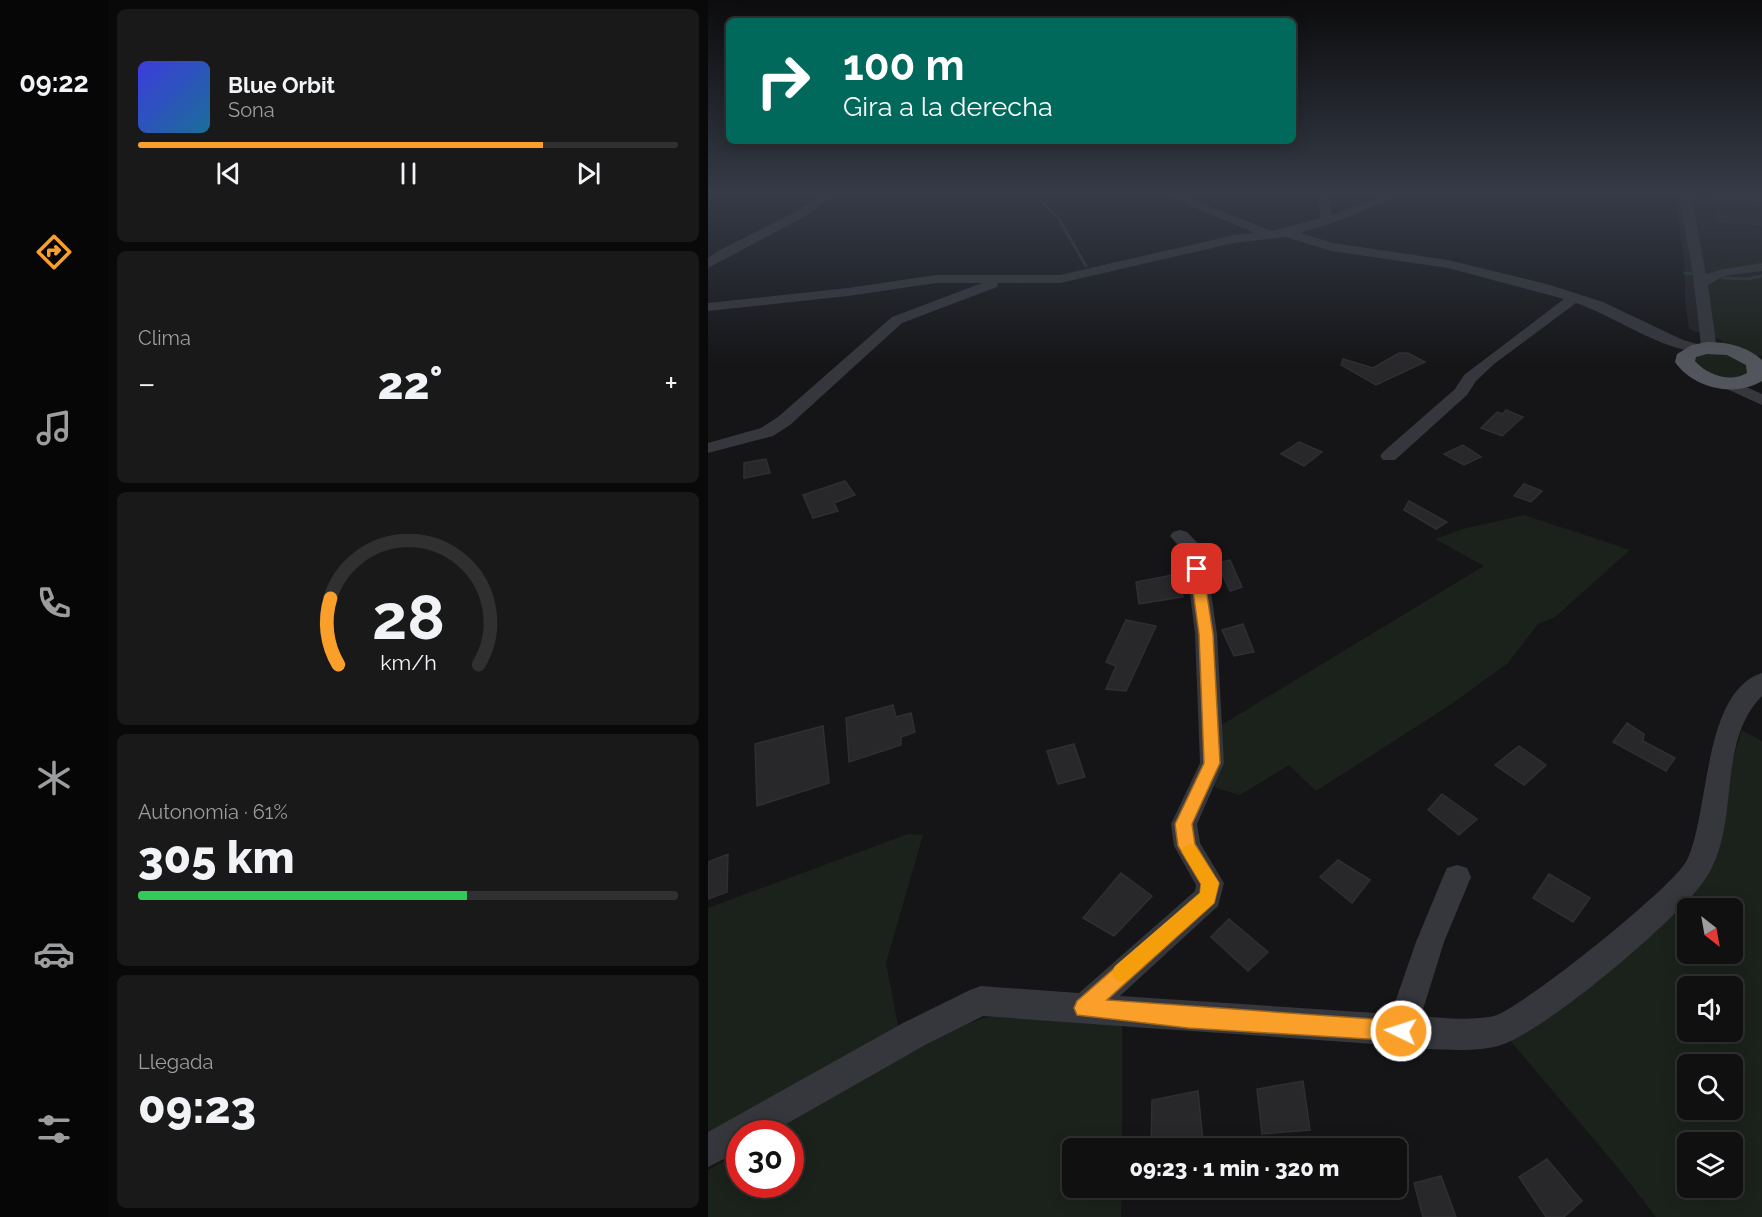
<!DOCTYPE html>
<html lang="es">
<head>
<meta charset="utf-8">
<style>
	:root { --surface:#101011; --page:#19191a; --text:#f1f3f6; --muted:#9c9d9f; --line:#303031; --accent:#faa02a }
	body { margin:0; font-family:Raleway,sans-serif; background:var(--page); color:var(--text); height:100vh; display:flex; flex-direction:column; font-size:22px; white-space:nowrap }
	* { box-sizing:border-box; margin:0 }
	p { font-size:20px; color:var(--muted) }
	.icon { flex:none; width:33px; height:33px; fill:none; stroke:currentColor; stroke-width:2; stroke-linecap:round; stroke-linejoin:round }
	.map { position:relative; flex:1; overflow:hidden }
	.sheet { display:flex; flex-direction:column; gap:9px; padding:9px; background:#090909; width:600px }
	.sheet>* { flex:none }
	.banner { position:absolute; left:18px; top:18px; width:570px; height:126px; border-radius:9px; box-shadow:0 3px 15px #0003,0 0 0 2px var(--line); background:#00695c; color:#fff; overflow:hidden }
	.needle { width:39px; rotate:149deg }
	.tools { position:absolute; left:969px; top:898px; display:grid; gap:12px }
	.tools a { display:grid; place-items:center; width:66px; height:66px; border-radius:9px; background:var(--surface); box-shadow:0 3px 15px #0003,0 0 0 2px var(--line); font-size:30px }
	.speed { position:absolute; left:18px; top:1120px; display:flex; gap:12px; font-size:30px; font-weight:700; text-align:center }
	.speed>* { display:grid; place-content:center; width:78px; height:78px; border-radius:50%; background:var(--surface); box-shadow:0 3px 15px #0003,0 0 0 2px var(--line); line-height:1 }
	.speed .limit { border:9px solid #d22; background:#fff; color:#111 }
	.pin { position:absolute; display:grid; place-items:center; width:51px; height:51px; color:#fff; margin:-26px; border-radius:12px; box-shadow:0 3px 9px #0006 }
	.me { position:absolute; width:66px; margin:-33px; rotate:274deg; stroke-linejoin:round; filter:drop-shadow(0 0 4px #0008) }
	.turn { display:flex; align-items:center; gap:21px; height:126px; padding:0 18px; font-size:27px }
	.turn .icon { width:78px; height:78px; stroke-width:2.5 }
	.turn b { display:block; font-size:42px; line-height:51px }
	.big { font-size:45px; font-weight:800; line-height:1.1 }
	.sheet .tile { flex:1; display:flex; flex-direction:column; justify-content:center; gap:9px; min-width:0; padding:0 21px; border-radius:9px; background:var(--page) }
	.sheet .dial { align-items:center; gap:0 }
	.dial svg { height:156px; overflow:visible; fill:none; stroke:var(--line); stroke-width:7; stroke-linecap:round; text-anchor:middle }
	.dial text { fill:var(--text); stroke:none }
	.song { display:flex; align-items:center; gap:18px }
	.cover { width:72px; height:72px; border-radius:9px; background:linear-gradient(135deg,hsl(240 70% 55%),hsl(200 70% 35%)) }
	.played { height:6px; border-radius:3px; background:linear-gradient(90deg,var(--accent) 75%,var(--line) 75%) }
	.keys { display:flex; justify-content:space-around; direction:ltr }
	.heat { display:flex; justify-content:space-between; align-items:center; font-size:33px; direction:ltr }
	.charge { height:9px; border-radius:4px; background:linear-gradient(90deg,#34c759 61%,var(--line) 0) }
	.trip { position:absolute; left:354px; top:1138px; width:345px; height:60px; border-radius:9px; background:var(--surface); box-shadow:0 3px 15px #0003,0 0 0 2px var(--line); font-weight:800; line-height:60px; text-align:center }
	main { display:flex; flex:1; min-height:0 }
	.tabs { display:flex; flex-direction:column; width:108px; justify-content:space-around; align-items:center; background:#060607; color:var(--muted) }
	.tabs .icon { width:42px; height:42px }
	.tabs .selected { color:var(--accent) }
	.tabs b { font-size:27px; color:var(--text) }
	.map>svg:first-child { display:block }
</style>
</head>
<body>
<main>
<nav class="tabs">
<b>09:22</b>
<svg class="icon selected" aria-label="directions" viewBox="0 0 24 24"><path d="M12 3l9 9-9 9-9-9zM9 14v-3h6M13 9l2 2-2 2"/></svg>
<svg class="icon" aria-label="music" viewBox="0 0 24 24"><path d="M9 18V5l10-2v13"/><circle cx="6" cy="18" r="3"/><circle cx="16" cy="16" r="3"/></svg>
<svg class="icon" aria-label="phone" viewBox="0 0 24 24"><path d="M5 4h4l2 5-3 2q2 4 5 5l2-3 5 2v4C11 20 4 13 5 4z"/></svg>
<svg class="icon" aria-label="climate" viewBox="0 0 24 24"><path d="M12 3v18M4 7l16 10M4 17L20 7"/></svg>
<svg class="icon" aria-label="car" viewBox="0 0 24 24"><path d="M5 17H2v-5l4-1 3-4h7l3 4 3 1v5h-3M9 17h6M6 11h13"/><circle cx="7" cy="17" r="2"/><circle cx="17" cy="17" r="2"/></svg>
<svg class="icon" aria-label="filters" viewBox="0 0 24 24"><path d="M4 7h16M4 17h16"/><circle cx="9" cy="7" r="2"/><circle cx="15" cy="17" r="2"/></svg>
</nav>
<section class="sheet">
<div class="tile">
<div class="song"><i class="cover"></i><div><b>Blue Orbit</b><p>Sona</p></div></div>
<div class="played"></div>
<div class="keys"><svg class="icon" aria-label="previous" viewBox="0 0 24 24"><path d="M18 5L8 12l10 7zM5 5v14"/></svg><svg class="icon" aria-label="pause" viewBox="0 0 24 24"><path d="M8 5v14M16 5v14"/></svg><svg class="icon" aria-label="next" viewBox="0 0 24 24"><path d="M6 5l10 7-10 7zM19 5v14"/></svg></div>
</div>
<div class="tile"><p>Clima</p>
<div class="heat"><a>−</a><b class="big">22°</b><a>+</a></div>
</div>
<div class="tile dial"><svg viewBox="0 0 100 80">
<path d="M14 69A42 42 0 1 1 86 69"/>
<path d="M14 69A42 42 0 0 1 10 35" stroke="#faa02a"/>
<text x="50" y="56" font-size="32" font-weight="700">28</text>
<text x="50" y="72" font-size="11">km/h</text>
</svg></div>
<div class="tile"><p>Autonomía · 61%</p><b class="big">305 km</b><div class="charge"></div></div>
<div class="tile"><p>Llegada</p><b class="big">09:23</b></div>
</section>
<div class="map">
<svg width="1054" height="1217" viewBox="0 0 1054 1217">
	<rect width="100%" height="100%" fill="#151517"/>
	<path fill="#212124" d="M967,195H1054V354L981,329L977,300V266Z"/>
	<path fill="#1b221b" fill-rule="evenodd" d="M998,251L1008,252L1021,259H1054V261L1020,269L999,260Z
		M1054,271V356C1005,360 1006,320 999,284C1020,270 1030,276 1054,271Z
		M1013,350L1048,367L1032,381L990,372L983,354Z
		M816,515L922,550L847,617L830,624L800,663L742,705L608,791L581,765L532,795L508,788L501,779L510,727L776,566L727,539L755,529Z
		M1034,730L1054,741V1217H948L907,1164L799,1037L948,911L997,846ZM980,909H1024V954H980ZM980,987H1024V1032H980ZM980,1065H1024V1110H980ZM980,1143H1024V1188H980Z
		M200,834L215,835L178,963L191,1030L0,1138V908Z
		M319,1012L414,1022V1149H364V1188H414L413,1217H0V1170L31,1152L32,1185H82V1134H62L241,1030L276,1018Z"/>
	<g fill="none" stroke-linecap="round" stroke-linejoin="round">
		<path stroke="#2a353b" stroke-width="3" d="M328,195L351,219L378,266
			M977,273L985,274
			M1015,278L1039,279L1054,276"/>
	</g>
	<path fill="#28282b" stroke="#2f2f33" stroke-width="1.5" d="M1005,200L1054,206V225L1011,221Z
		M691,353H700L717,362L668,385L633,365L635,359L665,368Z
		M798,410L815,417L794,436L773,428L789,412L795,414Z
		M591,442L614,452L596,466L573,454Z
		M755,445L773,457L756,465L736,454Z
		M58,459L62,473L36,478V463Z
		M137,481L147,495L126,503L130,511L105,518L95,495Z
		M816,484L834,491L823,502L806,496Z
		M701,501L739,522L728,529L696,510Z
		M522,560L534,587L522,591L509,563Z
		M469,574L475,597L431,604L428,582Z
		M418,620L448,626L418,691L398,689L408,666L398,662Z
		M535,624L546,652L526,656L514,630Z
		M185,705L188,717L203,713L207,732L193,737V745L141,762L138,718Z
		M919,723L936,734L935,741L967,758L958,771L905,742Z
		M115,726L121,783L49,806L47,744Z
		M366,744L377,777L350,784L339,751Z
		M811,746L838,765L816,785L787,765Z
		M734,794L769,819L751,835L720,810Z
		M20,854L19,892L0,899V862Z
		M630,860L662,880L644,903L612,877Z
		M413,873L444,896L406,936L375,918Z
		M841,874L882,898L865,922L825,898Z
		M521,919L560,952L540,971L503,937Z
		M595,1081L602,1130L554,1134L549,1089Z
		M490,1091L495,1141L443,1149L444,1100Z
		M839,1159L874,1201L856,1217H838L811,1177Z
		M733,1176L748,1217H715L706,1183Z"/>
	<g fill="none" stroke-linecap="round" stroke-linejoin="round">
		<path fill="#36373c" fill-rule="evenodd" d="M113,195H126L96,217L0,268V258L10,251L87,212Z
			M456,195H472L564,231L613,218L609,195H621L624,215L675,195H690L636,219L592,233L625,243L740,260L839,284L895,302L975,340L993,345L985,275L971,195H983L998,274L1016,269L1054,263V271L1016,276L1000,285L1008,343L1004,351C968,360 905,315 868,303L786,364L768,381L759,395L687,460H675L672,456L675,452L747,389L756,375L856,299L740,268L623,251L578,237L526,243L352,283H290L289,287L194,323L82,425L65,436L0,453V443L53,428L70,417L184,317L274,283H228L140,296L0,311V303L140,288L228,275H352L526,235L547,233Z
			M1001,195L1054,198V204L1007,198Z
			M1016,377L1054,394V405L1010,385L1008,382Z
			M472,530L479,532L497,551L509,634L516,763L489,824L492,843L516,883L510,906L412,996L683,1014L708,942L735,877L739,868L749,865L759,868L763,877L736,942L713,1016C735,1018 764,1021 786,1016C813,1009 967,886 979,860C1002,813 994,692 1054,673V696C1005,746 1036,831 993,885C962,925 837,1032 790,1046C755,1056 676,1044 638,1042C517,1033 396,1025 275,1016L217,1045L61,1134H32V1151L0,1167V1132L195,1023L262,990L273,986L371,993L487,891L488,885L466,846L463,824L492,763L487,634L477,553L462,536L465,532Z"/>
		<path fill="#52555b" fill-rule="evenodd" d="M999,342C1018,342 1039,346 1054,360V381C1026,398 985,388 967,362L969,354L984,345ZM999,354L1019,355L1038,365L1039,373C1022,383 999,375 987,361L988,357Z"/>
	</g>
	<linearGradient id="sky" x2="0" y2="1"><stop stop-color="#0c0c0d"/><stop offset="0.53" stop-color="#353b47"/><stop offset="1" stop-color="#353b47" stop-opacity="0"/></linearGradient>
	<rect width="1054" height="365" fill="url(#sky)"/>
	<path fill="#faa02a" stroke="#a2681b" stroke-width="1.5" d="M489,564L495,569L505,634L512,763L484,824L487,844L511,883L506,903L399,1000L693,1021L700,1024L703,1031L700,1038L693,1041L480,1028L369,1015L366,1008L369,1001L492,893L493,884L470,846L467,824L496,763L491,634L482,569Z"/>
	<path fill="#f59e0b" d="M482,844L488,847L511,883L506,903L421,979L414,982L407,979L404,972L407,966L492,893L493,884L474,852L476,847Z"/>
</svg>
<div class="tools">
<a><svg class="needle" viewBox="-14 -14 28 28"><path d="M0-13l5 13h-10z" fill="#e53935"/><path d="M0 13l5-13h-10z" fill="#9c9d9f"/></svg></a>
<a><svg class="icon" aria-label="sound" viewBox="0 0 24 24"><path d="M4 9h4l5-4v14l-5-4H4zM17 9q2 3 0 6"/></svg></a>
<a><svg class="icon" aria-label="search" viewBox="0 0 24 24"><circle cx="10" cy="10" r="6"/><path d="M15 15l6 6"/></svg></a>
<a><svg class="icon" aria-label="layers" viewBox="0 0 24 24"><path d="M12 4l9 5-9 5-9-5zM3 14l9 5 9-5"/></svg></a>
</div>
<div class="speed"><div class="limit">30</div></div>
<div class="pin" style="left:489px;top:569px;background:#d93025"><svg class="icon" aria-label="arrive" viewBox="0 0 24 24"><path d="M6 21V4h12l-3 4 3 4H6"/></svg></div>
<svg class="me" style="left:693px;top:1031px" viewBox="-20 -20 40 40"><circle r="17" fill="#faa02a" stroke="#fff" stroke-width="3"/><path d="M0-11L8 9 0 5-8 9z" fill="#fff"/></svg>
<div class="trip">09:23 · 1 min · 320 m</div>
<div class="banner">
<div class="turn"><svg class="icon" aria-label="right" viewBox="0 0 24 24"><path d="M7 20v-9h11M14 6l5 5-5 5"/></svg><div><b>100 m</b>Gira a la derecha</div></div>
</div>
</div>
</main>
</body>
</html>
